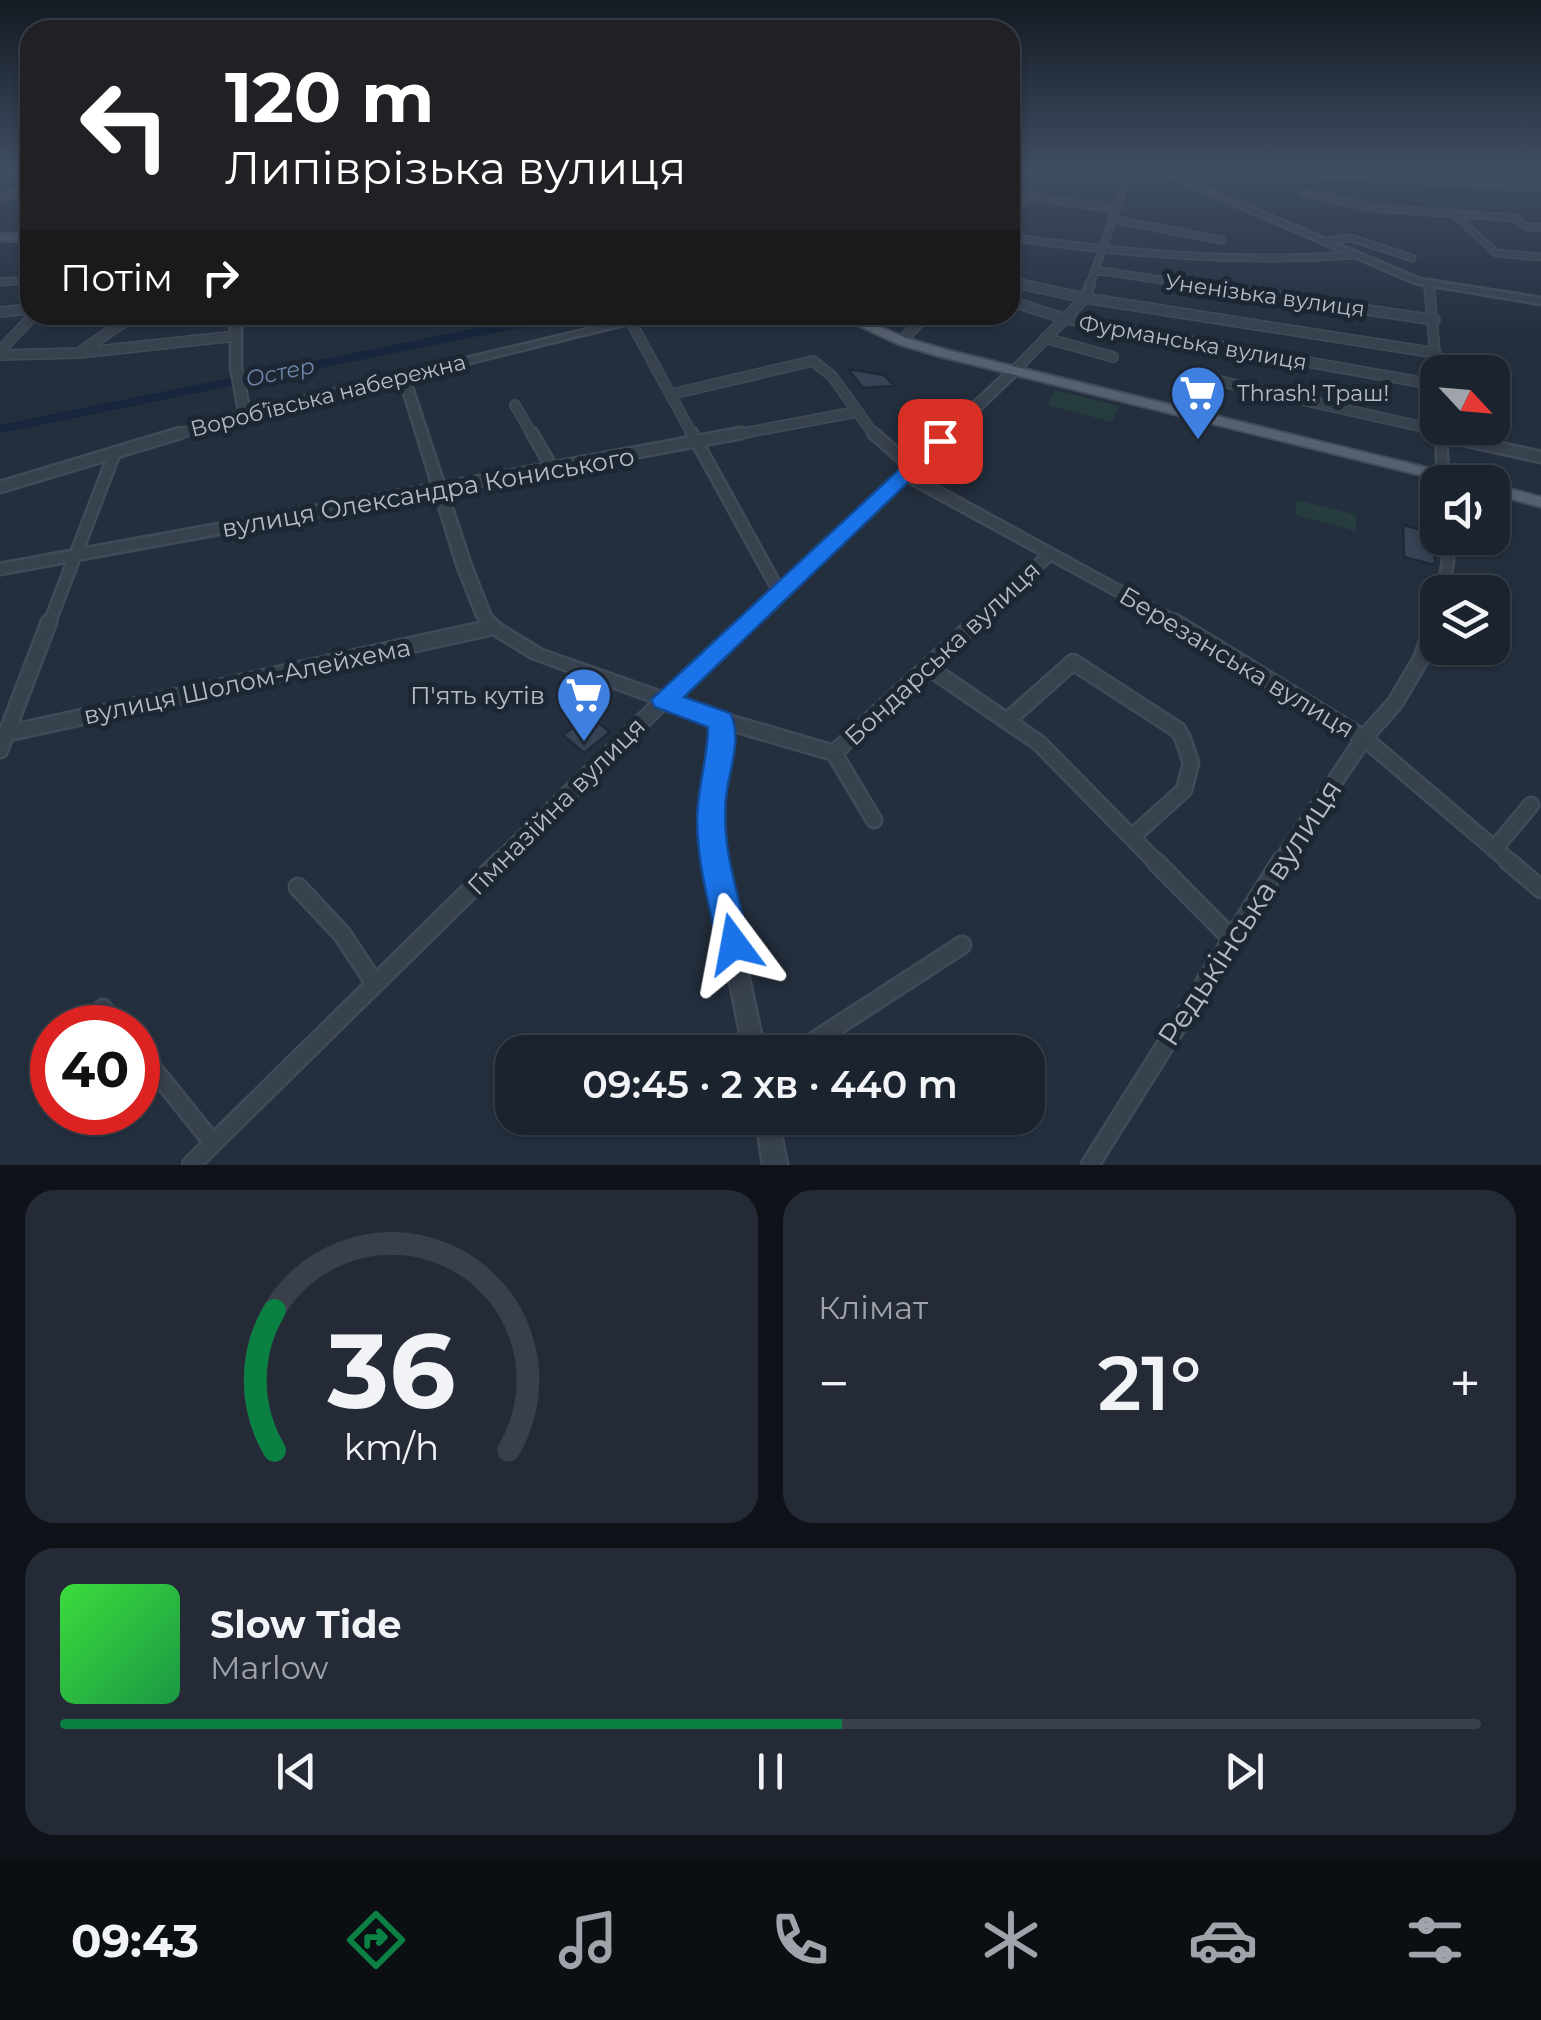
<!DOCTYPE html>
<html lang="uk">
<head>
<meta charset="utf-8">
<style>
	:root { --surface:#1b232e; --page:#242b36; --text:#f1f3f6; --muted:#a0a4aa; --line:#39404a; --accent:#0b8043 }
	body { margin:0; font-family:Montserrat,sans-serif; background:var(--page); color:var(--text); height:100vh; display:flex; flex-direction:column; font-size:38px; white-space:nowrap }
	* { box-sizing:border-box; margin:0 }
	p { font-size:32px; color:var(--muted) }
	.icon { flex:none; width:55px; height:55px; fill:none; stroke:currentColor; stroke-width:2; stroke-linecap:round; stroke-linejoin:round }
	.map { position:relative; height:1165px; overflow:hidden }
	.drawer { display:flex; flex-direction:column; gap:25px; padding:25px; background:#0f1319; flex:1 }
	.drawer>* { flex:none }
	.banner { position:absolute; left:20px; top:20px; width:1000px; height:305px; border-radius:30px; box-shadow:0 2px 8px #0004,0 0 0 2px var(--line); background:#202124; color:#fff; overflow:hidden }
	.needle { width:65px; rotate:116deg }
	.fabs { position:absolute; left:1420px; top:355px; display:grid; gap:20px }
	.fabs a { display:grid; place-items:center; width:90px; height:90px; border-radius:20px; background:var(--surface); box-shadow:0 2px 8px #0004,0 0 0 2px var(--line); font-size:50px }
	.speed { position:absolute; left:30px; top:1005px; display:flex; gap:20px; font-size:50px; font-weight:700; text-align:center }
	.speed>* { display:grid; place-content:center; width:130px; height:130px; border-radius:50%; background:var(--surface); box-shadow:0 2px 8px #0004,0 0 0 2px var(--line); line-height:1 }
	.speed .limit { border:15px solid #d22; background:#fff; color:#111 }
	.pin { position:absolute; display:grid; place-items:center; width:85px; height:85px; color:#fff; margin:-42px; border-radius:20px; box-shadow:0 5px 15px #0006 }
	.me { position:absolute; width:110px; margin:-55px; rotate:347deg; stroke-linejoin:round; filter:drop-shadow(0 0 8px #0008) }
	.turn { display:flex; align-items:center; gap:35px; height:210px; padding:0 40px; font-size:45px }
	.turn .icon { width:130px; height:130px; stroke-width:2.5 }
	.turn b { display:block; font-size:70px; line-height:85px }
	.then { display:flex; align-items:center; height:95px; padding:0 40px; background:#0003; gap:20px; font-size:38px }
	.big { font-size:75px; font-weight:600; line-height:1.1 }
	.drawer .widget { flex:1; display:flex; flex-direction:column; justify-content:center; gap:15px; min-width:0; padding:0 35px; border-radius:30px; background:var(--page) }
	.drawer .dial { align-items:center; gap:0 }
	.dial svg { height:260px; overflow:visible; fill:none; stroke:var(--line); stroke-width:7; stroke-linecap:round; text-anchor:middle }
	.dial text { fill:var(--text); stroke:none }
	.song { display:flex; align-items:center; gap:30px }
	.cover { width:120px; height:120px; border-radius:15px; background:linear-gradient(135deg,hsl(120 70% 55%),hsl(140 70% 35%)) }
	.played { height:10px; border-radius:5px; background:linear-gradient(90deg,var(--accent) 55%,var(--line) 55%) }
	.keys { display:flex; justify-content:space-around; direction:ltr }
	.heat { display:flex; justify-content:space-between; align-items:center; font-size:55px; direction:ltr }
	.drawer .tiles { flex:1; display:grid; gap:25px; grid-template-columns:1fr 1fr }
	.widget:last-child { grid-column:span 2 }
	.trip { position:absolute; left:495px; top:1035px; width:550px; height:100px; border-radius:30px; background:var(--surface); box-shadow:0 2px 8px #0004,0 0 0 2px var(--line); font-weight:600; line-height:100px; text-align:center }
	.tabs { display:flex; height:160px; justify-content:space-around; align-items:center; background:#0b0e12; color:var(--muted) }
	.tabs .icon { width:70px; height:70px }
	.tabs .current { color:var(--accent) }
	.tabs b { font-size:45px; color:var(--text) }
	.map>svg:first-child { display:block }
</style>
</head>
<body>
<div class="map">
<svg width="1541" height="1165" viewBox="0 0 1541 1165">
	<rect width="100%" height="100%" fill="#242f3e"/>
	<path fill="#263c3f" d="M1055,390L1119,406L1112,422L1048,405Z
		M1297,500L1356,515V531L1295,515Z"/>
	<path fill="#17263c" d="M539,315H583L0,433V425Z"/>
	<path fill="#364354" stroke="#1f2835" stroke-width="2.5" d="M848,369L884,375L895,386L863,388Z
		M1403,525L1433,533L1435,565L1404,557Z
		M594,719L610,732L584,753L563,735L576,725L581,729Z"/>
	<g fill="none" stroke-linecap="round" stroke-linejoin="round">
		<g stroke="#414a57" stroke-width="9">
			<path id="minor-far4" d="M1230,168L1541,188
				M1305,193L1374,208L1515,218L1527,227H1541
				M1010,194L1115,209
				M1454,214L1496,253L1541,257
				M1010,216L1027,196
				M1112,219L1221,240
				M1010,237C1125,254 1238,263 1355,255
				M1323,241L1351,238L1412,258
				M1095,270L1208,287
				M0,282L30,280
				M1010,282L1031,287
				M1089,287L1131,168"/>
		</g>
		<g stroke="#414a57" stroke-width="12">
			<path id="minor-far3" d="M1020,284L1085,298L1436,353
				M1191,284L1435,320
				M1429,284L1438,389
				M1010,301L1066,319L1437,385
				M0,312L30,309
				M631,322L693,436
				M1045,338L1113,357
				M902,341L926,315
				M0,351L34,315
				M80,352L134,315
				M0,355L79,353L236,336
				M1014,371L1085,298L1090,284
				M1201,377L1441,431
				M672,394L813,361L832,376L875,436
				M515,405L533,436
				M172,436L244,414
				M728,436L856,412"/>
		</g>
		<g stroke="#414a57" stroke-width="15">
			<path id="minor-far2" d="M532,433L553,469
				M692,433L780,593
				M873,433L913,468
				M1441,433L1443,482
				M1441,435L1541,457
				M906,475L1179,624
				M0,487L180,433
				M0,569L741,433
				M1442,592L1448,562L1447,538
				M49,624L115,452
				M974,624L1050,554
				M1433,624L1438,611"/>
		</g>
		<g stroke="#414a57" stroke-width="19">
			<path id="minor-far1" d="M1175,622L1364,738L1511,863
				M928,667L1039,743L1157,863
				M1009,719L1073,662L1178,730L1183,739L1191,763L1184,790L1132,837
				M721,720L834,753L874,820
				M0,735L493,627
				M0,750L49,622
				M834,753L976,622
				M1494,849L1531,805
				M498,863L664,700
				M1280,863L1364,738L1395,703L1421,659L1434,622"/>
		</g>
		<g stroke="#414a57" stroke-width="21">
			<path id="minor" d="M1155,861L1233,940
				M1508,861L1541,889
				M298,887L342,934L375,984
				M103,1008L119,1028
				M138,1050L213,1143
				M797,1052L962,945
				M191,1165L500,861
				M1090,1165L1281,861"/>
		</g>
		<g stroke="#414a57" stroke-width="5">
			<path id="tertiary" d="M1149,168H1158L1420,279L1541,298V304L1415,283Z
				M30,185V190L0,201V196Z
				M231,315H241V367L249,410L398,374L403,371L407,372L647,315H664L409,378L471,565L490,614L498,623L542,650L662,692L1010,369H1018V373L677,698L727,715L729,720V749L721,795L723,858L765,1052H744L705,858L703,795L713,749V724L532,658L488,631L477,616L457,565L400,380L244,417L240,416L231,367Z
				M756,1118H778L787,1165H763Z"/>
		</g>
		<g stroke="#414a57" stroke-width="5">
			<path id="secondary" d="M0,234L30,235V241L0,240Z"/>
		</g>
		<g stroke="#414a57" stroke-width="4">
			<path id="primary" d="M836,315H852L906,338L947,350L1465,477L1473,482H1448L938,356L898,344Z
				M1492,484L1541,497V507L1492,494Z"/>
		</g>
		<use href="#minor-far4" stroke="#38414e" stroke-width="6"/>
		<use href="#minor-far3" stroke="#38414e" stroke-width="9"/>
		<use href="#minor-far2" stroke="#38414e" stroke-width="10"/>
		<use href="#minor-far1" stroke="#38414e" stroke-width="14"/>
		<use href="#minor" stroke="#38414e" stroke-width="16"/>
		<use href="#tertiary" fill="#38414e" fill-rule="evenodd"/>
		<use href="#secondary" fill="#465061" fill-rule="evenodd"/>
		<use href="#primary" fill="#56606e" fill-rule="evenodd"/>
	</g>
	<linearGradient id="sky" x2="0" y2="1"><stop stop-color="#141a22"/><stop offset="0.51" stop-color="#3f4d63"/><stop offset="1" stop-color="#3f4d63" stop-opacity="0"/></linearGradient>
	<rect width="1541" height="331" fill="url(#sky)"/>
	<path fill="#1a73e8" stroke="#114b97" stroke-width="2.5" d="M940,436L947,437V445L684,697L730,713C742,736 731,765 727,790C719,841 738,894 750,944L745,955L734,960L722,955L717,944C709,903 697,862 697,820C697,788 708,758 708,727L655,707L651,700L934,437Z"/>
	<defs>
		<g id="supermarket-pin" transform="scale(2.875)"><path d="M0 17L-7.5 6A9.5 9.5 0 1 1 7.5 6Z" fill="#3f7fe0" stroke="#1d2633"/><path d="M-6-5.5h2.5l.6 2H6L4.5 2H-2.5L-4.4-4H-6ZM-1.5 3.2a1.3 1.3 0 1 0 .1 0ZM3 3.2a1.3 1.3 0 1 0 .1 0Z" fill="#fff"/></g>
	</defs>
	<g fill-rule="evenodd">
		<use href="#supermarket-pin" x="1198" y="393"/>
		<use href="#supermarket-pin" x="584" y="695"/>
	</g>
	<g text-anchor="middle" stroke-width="10" stroke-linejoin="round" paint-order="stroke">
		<g font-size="22" fill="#b4bcc9" stroke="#1d2633">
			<text transform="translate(1265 295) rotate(8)" y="8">Уненізька вулиця</text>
			<text transform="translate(1193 342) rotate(10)" y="8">Фурманська вулиця</text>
			<text transform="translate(328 395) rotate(-14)" y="8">Воробʼївська набережна</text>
		</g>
		<g font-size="22" font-style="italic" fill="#6d86a8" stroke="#1d2633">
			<text transform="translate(280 372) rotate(-12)" y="8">Остер</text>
		</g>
		<g font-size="22" fill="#b4bcc9" stroke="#1d2633" text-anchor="start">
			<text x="1237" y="401">Thrash! Траш!</text>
		</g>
		<g font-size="25" fill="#b4bcc9" stroke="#1d2633">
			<text transform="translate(428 492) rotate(-10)" y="9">вулиця Олександра Кониського</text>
			<text transform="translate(942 653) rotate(-43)" y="9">Бондарська вулиця</text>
			<text transform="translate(1237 662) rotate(31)" y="9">Березанська вулиця</text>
			<text transform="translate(247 681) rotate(-12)" y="9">вулиця Шолом-Алейхема</text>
			<text transform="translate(556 806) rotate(-45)" y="9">Гімназійна вулиця</text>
		</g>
		<g font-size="25" fill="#b4bcc9" stroke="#1d2633" text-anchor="end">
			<text x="545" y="704">П'ять кутів</text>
		</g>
		<g font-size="30" fill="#b4bcc9" stroke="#1d2633">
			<text transform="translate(1250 913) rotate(-57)" y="10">Редькінська вулиця</text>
		</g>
	</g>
</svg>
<div class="fabs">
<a><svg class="needle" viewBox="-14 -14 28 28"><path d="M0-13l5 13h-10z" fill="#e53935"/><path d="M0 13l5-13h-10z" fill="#a0a4aa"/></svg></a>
<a><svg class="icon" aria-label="sound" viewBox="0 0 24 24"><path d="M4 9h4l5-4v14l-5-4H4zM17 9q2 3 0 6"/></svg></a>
<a><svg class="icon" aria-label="layers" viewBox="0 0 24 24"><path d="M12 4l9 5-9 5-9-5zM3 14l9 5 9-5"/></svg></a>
</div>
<div class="speed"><div class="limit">40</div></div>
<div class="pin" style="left:940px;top:441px;background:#d93025"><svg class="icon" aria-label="arrive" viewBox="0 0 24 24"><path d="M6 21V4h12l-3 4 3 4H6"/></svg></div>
<svg class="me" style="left:734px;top:944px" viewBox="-20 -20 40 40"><path d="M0-17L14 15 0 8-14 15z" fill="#1a73e8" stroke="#fff" stroke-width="4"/></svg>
<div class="trip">09:45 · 2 хв · 440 m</div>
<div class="banner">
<div class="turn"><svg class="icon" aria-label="left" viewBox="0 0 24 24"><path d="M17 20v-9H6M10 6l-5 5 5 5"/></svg><div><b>120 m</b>Липіврізька вулиця</div></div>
<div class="then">Потім<svg class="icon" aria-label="right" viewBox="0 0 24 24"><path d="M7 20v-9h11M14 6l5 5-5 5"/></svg></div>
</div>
</div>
<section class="drawer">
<div class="tiles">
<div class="widget dial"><svg viewBox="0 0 100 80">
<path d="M14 69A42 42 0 1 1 86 69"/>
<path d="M14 69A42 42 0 0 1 14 26" stroke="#0b8043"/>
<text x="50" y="56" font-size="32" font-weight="700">36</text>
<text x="50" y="72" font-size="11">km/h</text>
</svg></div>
<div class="widget"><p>Клімат</p>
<div class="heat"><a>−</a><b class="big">21°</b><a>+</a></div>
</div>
<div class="widget">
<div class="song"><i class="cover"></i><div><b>Slow Tide</b><p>Marlow</p></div></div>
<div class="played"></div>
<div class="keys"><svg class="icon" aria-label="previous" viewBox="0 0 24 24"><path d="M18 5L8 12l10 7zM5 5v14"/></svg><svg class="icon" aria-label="pause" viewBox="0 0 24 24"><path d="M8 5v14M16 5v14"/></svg><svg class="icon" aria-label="next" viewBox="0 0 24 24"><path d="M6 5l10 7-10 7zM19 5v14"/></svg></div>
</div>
</div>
</section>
<nav class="tabs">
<b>09:43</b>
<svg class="icon current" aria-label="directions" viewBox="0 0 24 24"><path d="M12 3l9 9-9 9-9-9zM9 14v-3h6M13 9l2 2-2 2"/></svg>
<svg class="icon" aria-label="music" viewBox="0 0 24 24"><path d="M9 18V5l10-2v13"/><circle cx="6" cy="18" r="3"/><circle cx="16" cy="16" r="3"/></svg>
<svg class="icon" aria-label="phone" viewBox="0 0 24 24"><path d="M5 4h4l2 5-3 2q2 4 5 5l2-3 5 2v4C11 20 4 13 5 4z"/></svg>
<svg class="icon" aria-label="climate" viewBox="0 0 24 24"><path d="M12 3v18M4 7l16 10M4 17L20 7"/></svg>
<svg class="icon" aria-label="car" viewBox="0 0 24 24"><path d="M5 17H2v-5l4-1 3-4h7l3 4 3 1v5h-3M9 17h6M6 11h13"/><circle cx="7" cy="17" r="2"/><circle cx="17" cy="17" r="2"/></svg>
<svg class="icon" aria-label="filters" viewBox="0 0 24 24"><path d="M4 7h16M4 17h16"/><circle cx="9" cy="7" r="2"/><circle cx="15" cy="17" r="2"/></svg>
</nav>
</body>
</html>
